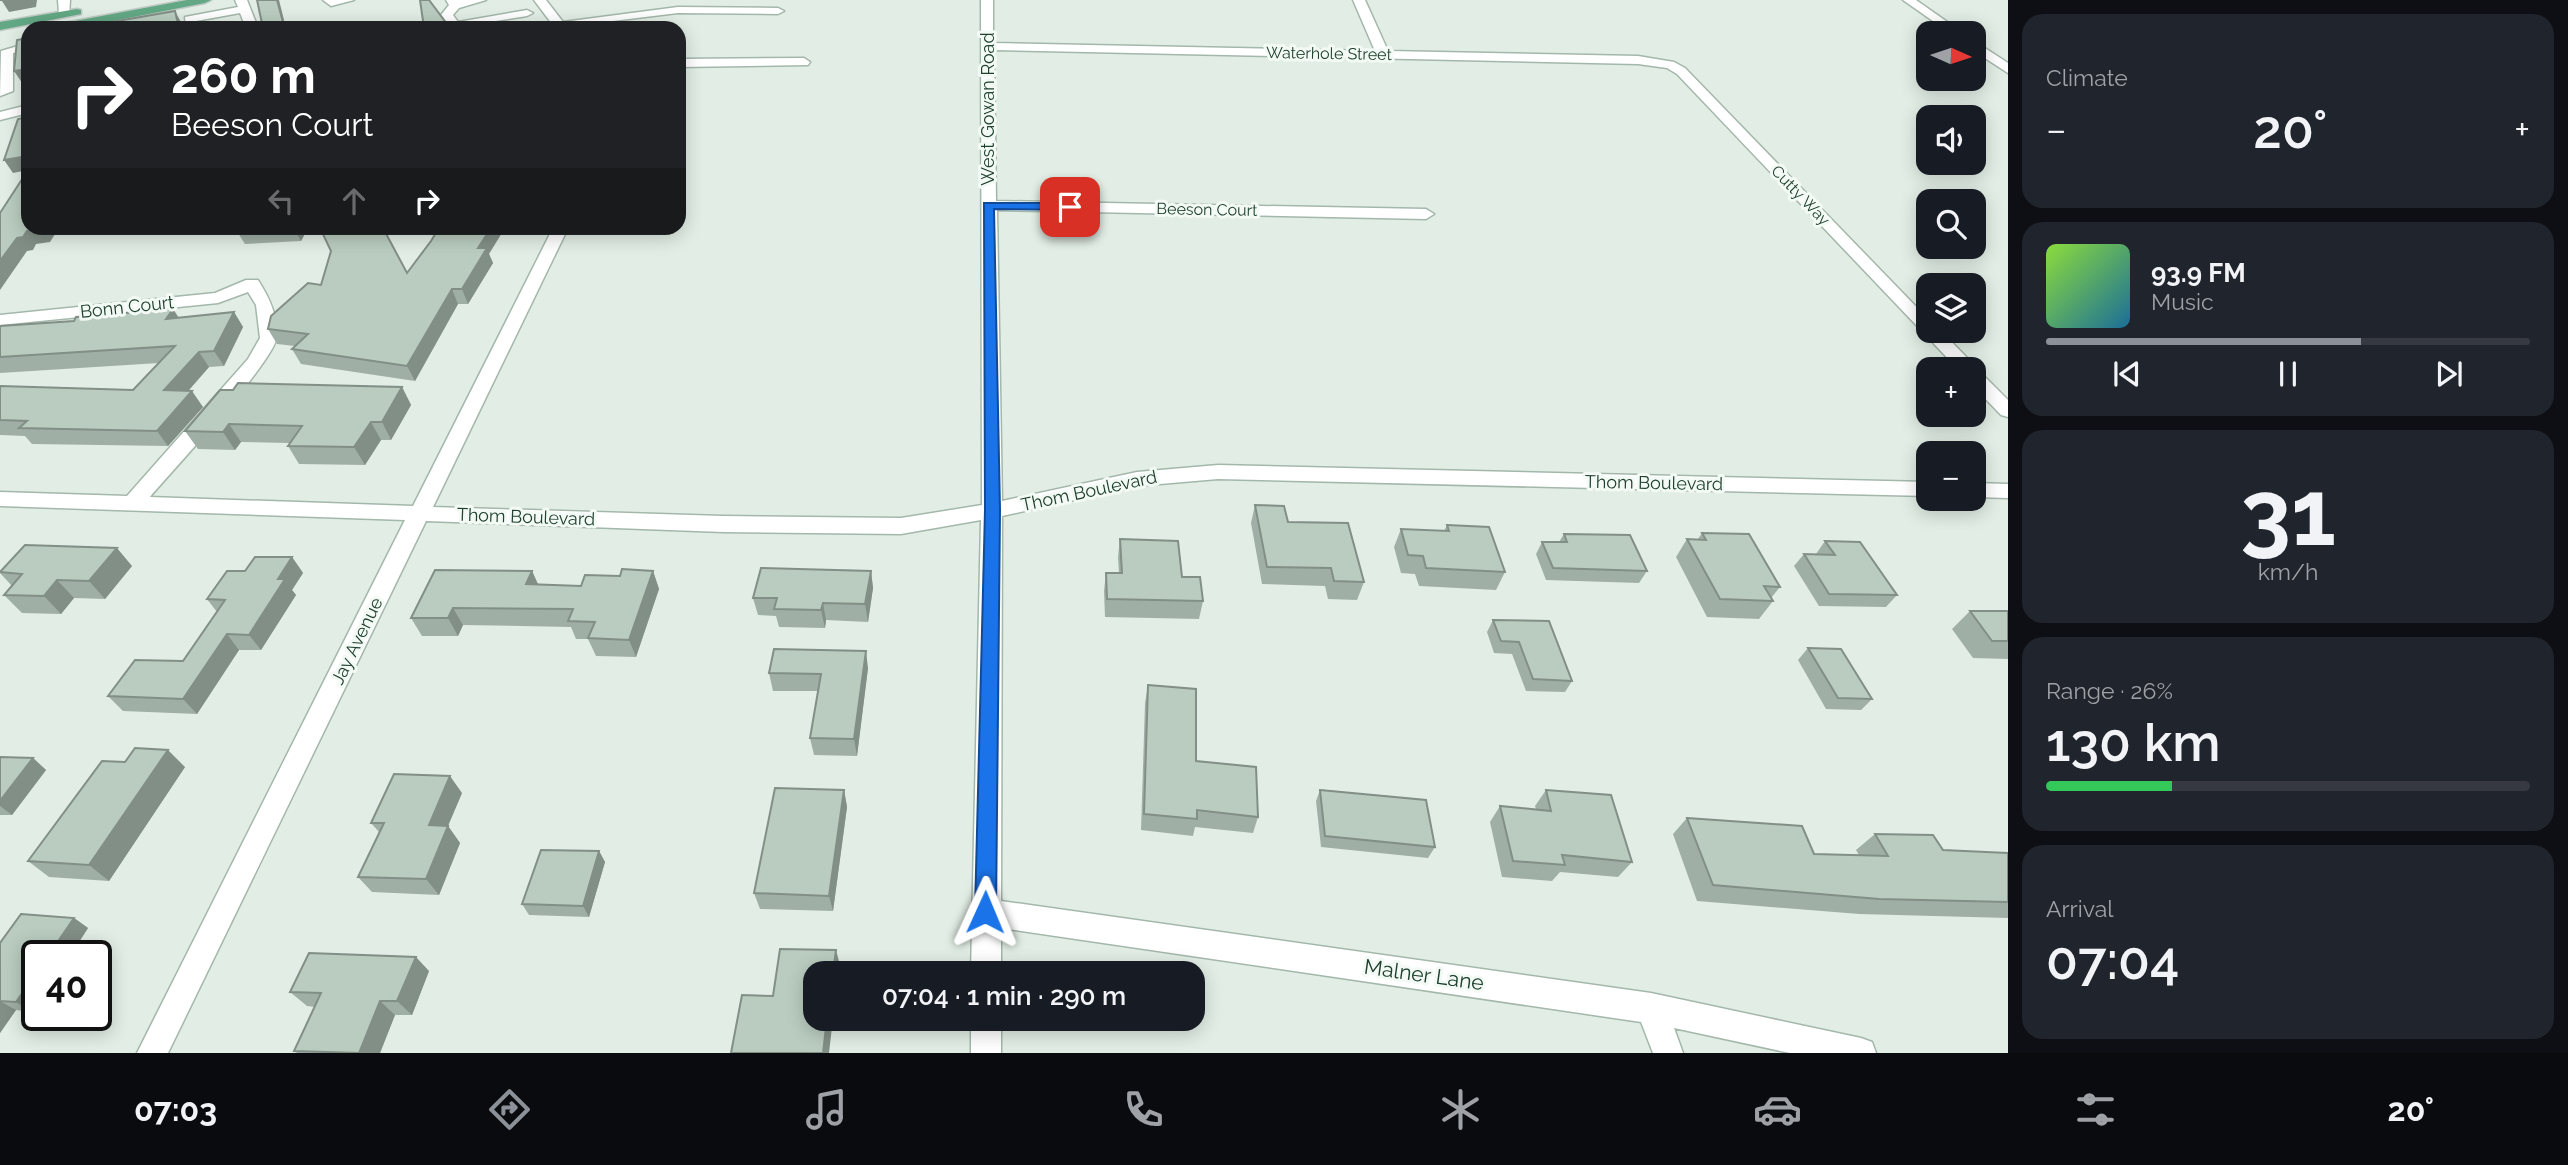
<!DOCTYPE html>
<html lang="en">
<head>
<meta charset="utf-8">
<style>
	:root { --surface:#171b24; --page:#20242c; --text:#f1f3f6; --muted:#9ea1a6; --line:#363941; --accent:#8c9099 }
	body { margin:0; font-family:Raleway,sans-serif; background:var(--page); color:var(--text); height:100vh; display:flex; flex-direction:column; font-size:26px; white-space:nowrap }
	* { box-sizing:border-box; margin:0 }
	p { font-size:23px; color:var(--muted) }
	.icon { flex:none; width:38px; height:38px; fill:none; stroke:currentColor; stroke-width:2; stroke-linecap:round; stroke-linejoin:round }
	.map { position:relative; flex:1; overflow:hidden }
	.side { display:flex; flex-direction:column; gap:14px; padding:14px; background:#0d0f14; width:560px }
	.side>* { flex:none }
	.top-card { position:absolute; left:21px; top:21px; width:665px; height:214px; border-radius:21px; box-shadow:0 4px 18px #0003; background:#202124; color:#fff; overflow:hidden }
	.needle { width:46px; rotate:93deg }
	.buttons { position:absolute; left:1916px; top:21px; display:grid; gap:14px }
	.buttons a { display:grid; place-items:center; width:70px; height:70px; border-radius:14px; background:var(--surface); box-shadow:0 4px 18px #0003; font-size:35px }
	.speed { position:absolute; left:21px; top:940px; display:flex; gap:14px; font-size:35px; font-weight:700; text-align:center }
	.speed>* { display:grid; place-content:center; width:91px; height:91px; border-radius:50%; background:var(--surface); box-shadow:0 4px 18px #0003; line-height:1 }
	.speed .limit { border:4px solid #111; border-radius:10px; background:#fff; color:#111 }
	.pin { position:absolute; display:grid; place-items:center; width:60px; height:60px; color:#fff; margin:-30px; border-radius:14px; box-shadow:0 4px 10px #0006 }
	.me { position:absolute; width:77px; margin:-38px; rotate:1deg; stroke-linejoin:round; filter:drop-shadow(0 0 5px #0008) }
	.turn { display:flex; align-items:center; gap:24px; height:147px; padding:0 35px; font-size:32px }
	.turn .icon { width:91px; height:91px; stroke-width:2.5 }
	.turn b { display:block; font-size:49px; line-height:60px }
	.lanes { display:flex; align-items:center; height:66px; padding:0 35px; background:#0003; justify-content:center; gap:35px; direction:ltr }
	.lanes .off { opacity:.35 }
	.big { font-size:52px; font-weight:600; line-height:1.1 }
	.side .widget { flex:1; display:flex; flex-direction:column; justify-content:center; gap:10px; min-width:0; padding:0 24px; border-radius:21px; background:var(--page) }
	.side .dial { align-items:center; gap:0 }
	.dial b { font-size:91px; line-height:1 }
	.song { display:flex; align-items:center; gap:21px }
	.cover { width:84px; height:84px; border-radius:10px; background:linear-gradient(135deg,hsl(90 70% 55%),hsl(200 70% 35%)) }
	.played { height:7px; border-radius:4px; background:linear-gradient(90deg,var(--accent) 65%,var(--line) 65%) }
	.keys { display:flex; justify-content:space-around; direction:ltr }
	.heat { display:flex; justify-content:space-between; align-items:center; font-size:38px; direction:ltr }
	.charge { height:10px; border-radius:5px; background:linear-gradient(90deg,#34c759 26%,var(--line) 0) }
	.trip { position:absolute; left:803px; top:961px; width:402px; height:70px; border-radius:21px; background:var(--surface); box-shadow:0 4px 18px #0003; font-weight:600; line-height:70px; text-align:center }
	.tabs { display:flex; height:112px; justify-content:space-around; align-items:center; background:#090b0e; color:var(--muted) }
	.tabs .icon { width:49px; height:49px }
	.tabs .current { color:var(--accent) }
	.tabs b { font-size:32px; color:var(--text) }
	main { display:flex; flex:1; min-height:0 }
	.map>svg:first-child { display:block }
</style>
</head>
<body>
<main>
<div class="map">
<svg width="2008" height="1053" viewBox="0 0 2008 1053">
	<rect width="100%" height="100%" fill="#e2eee5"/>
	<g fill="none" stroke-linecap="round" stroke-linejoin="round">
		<g stroke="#a4b7ab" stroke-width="3">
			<path id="minor" d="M58,0H70L69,16L59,14Z
				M235,0H247L258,28H246L240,13L196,21L198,28H186L185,17L238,7Z
				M323,0H354L331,6Z
				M446,0H486L459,8L453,15L458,22L527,10L533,13L527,16L451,28L441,15L449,5Z
				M534,0H546L563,22L678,7L778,8L784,11L778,14L678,13L555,28Z
				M981,0H993V43L1375,51L1353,0H1365L1388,51L1638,56L1674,62L1685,68L1928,319V331H1941L1974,365L1976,371L1980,372L2008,400V417L2001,415L1974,387V369H1958L1677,74L1667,68L1638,64L994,50L996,201L1426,209L1434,214L1426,219L997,210L1002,501L1137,472L1218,465L1928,482V496L1218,479L1137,486L1002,516L1001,901L1651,993L1861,1038L1872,1042L1876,1053H1790L1674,1028L1683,1053H1653L1641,1022L1001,928V973H971L981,520L901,534L723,532L426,521L168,1053H137L405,520L0,506V492L127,496L248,359L260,338L256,305L248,292L218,303L0,325V315L215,293L246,280H258C269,297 278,316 277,336C276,360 171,472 150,497L413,506L553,228H568L433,507L723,516L901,518L982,505Z
				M1903,0H1916L1963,33H1950Z
				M1974,41L2008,63V73L1974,51Z
				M28,43V51L13,53V91L0,96L1,51Z
				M804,58L810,62L808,65L679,67V59Z
				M28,105V113L0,120V112Z
				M1974,483L2008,484V498L1974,497Z
				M971,1018H1001V1053H971Z"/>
		</g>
		<g stroke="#c1cac5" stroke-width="3">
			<path id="major" d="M187,0H211L205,3L77,28H53L59,24Z
				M77,9L81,10V14L0,30V22Z"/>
		</g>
		<use href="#minor" fill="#fff" fill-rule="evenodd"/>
		<use href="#major" fill="#62a884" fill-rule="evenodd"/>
	</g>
	<path fill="#a0afa5" d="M242,228H308L301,241L245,244L238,233Z
		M331,251L407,273L489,254L493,263L468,304H458L415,381L301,364L292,349L295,346L277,344L268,329L321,285Z
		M173,309L178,318L234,312L243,327L224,366L209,367L188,391L203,407L168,446L32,444L25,436L0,435V386L133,390L159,363L0,373V326L74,321Z
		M402,387L411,405L391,440H381L365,465L299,464L288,446L290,443L241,442L235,450L198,449L185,431L233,390Z
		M1255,505L1288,522L1364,582L1357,600L1328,599L1325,586L1262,584L1251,523Z
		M1447,525L1505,572L1496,590L1419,586L1415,574L1401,573L1394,547L1401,529L1444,531Z
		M1702,533L1780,587L1771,598L1773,601L1759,619L1707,617L1676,557L1687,539H1698Z
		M1564,534L1647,571L1639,583L1546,580L1536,554L1542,542H1559Z
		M1120,539L1182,577L1203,601L1199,619L1105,617L1104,591L1106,573H1119L1118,557Z
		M1825,541L1897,595L1886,607L1819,606L1794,566L1804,554L1816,555V554Z
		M292,557L303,573L292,590L296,595L261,650H239L197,714L123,711L108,696L183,661L217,612L207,599L245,571Z
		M132,566L105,599L74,598L61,614L22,613L4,595L12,586L0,573V572Z
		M532,571L538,584L581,586L620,576L653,571L659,589L636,657L596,656L588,639H576L571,627L463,625L458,636H422L411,618Z
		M871,571L873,588L868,622L826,620L825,628L779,627L776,616L758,615L753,598Z
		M1970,611H2008V659L1973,658L1952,629Z
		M1493,620L1572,681L1565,692L1526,691L1512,654L1494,653L1487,632Z
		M1808,648L1872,699L1861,710L1826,709L1798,660Z
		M868,668L857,756L814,755L810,738L818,691H773L769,673Z
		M1148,685L1196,761L1258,817L1253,833L1195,827L1193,836L1141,830L1145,703Z
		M0,757L33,758L46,770L12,815H0Z
		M125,762L185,767L109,881L49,877L28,861Z
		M844,790L847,807L833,911L760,909L754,893Z
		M1320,790L1435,847L1428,858L1321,847L1316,801Z
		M1546,790L1632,862L1618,877L1560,872L1552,881L1502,877L1490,822L1500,806L1536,809L1535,806Z
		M462,793L448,826L460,843L439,895L372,892L358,877L379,832L371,823Z
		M1687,818L1814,854L1859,855L1856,850L1875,834L1943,850L2008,853V918L1859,914L1697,901L1673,834Z
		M599,851L605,862L589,917L529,915L522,904Z
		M74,918L88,928L70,956H37L32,1012L16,1010L0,1033V943Z
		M429,971L412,1015H395L380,1053H297L294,1051L315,1007L307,1006L290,992Z"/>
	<path fill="#828f86" d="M0,0H37L36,7L9,12L2,1H0Z
		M277,0H279L286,28H273Z
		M175,11L183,26V28H179Z
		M28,69V86L25,87L14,71Z
		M28,156V170L13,173L4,160Z
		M42,228H59L50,242L36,244L33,250L27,251L0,290V261L17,238L27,231Z
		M296,228H308L301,241L294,229Z
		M491,228H505L489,254L493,263L468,304L462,289L478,248Z
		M452,289L458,304L415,381L407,366Z
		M173,309L183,324L166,319Z
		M234,312L243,327L224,366L214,351Z
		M199,352L209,367L175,406L164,390Z
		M402,387L411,405L391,440L382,422Z
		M192,391L203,407L168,446L157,431Z
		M371,422L381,440L365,465L354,447Z
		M229,424L241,442L235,450L223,432Z
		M117,548L132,566L105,599L89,581Z
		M292,557L303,573L292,590L296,595L261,650L249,635L278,579Z
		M532,571L540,589L526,584Z
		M653,571L659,589L636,657L629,640Z
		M871,571L873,588L868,622L865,604Z
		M57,580L74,598L61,614L44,596Z
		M823,603L826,620L825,628L821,610Z
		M453,608L463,625L458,636L448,618Z
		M227,634L239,650L197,714L183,699Z
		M866,651L868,668L857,756L854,739Z
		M168,750L185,767L109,881L89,865Z
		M33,758L46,770L12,815L0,806V801Z
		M450,776L462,793L441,842L429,825Z
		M844,790L847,807L833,911L829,896Z
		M448,826L460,843L439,895L426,879Z
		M599,851L605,862L589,917L583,906Z
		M74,918L88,928L70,956H48Z
		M836,950L840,965L839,973H833Z
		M416,957L429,971L412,1015L397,1001Z
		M37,972V1005L32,1012L16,1002Z
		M0,1001L16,1010L0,1033Z
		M380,1001L395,1015L380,1053H359Z
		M827,1018H833L829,1053H823Z"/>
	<path fill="#baccc0" stroke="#828f86" stroke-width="2" d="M257,0H277L284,26L273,28H263Z
		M420,0H429L450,28H424Z
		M175,11L179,28H94V25Z
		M28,38V69L14,71L17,40Z
		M28,117V156L4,160L18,119Z
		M28,170V228H42L41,229L27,231L23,237L17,238L0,261V213Z
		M242,228H296L294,229L238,233Z
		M320,228H383L407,273L431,241L439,228H491L478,248H487L462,289H452L407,366L292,349L308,334L268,329L271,316L308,283L321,285L331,251Z
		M173,309L166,319L234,312L214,351L199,352L164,390L192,391L157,431L19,428L27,421L0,420V386L133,390L175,346L0,357V326L74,321L76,317Z
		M238,383L402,387L382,422H371L354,447L288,446L302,426L229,424L223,432L185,431L220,390H233Z
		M1255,505L1284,506L1288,522L1348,523L1364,582L1334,581L1331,568L1267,567Z
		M1447,525L1489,527L1505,572L1426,568L1423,556L1408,555L1401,529L1449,531Z
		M1702,533L1749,534L1780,587L1764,586L1773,601L1720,599L1687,539L1706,540Z
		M1564,534L1630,535L1647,571L1553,568L1542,542H1567Z
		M1120,539L1178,541L1182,577H1200L1203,601L1107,599L1106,573H1122Z
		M1825,541L1860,542L1897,595L1829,594L1804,554L1835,555Z
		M25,545L117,548L89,581L57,580L44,596L4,595L22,574L0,572Z
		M255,557H292L278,579H285L249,635L227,634L183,699L108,696L135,660L183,661L225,600L207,599L227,571H245Z
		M761,568L871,571L865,604L823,603L821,610L774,609L777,598H753Z
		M622,569L653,571L629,640L588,638L595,622L568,621L573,609L453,608L448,618H411L435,570L532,571L526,584L581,586L585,575L620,576Z
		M1970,611H2008V641H1992Z
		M1493,620L1549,621L1572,681L1533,679L1519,642L1501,641Z
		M1808,648L1841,649L1872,699L1838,698Z
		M774,649L866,651L854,739L810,738L821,674L769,673Z
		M1148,685L1196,689V761L1256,767L1258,817L1197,810V819L1144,814Z
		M135,748L168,750L89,865L28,861L102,761L125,762Z
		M0,757L33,758L0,801Z
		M394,774L450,776L429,825L448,826L426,879L358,877L384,823H371Z
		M775,788L844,790L829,896L754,893Z
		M1320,790L1426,800L1435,847L1325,836Z
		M1546,790L1611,795L1632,862L1562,855L1565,865L1513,861L1500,806L1551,811Z
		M1687,818L1802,826L1814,854L1888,856L1875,834L1933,835L1943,850L2008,853V902L1879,899L1713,885Z
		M541,850L599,851L583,906L522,904Z
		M21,914L74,918L48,956H37V972L16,1002L0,1001V943Z
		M780,949L836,950L833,973H816V1018H827L823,1053H731L742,995L773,996Z
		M309,953L416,957L397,1001H380L359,1053L294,1051L321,993L290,992Z"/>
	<path fill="#1a73e8" stroke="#114b97" stroke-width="2" d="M984,203H1070L1076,207L1070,210L994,209L1000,510L996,912L993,920L985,923L978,920L975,912L985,510Z"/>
	<g text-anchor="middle" stroke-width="6" stroke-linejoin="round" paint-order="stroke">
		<g font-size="16" fill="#20412f" stroke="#f3faf5">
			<text transform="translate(1329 53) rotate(1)" y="6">Waterhole Street</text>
			<text transform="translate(1801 195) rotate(46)" y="6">Cutty Way</text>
			<text transform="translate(1207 209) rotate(1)" y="6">Beeson Court</text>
		</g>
		<g font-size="18" fill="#20412f" stroke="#f3faf5">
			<text transform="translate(988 109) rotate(-90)" y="6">West Gowan Road</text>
			<text transform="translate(127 307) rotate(-6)" y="6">Bonn Court</text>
			<text transform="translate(1654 483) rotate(1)" y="6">Thom Boulevard</text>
			<text transform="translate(1089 491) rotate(-12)" y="6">Thom Boulevard</text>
			<text transform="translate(526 517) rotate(2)" y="6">Thom Boulevard</text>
			<text transform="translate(357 641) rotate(-64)" y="6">Jay Avenue</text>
		</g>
		<g font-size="21" fill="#20412f" stroke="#f3faf5">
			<text transform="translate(1424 975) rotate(8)" y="7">Malner Lane</text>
		</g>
	</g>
</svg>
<div class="buttons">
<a><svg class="needle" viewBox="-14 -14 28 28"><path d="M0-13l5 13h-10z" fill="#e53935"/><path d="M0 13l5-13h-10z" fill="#9ea1a6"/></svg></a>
<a><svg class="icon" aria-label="sound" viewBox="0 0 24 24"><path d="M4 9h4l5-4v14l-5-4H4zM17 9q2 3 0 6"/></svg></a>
<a><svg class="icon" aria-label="search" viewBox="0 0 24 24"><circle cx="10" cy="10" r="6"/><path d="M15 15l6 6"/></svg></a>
<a><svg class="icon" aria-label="layers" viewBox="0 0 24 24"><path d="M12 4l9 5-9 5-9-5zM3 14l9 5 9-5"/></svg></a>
<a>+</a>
<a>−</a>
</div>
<div class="speed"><div class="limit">40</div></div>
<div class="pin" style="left:1070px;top:207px;background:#d93025"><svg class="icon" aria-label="arrive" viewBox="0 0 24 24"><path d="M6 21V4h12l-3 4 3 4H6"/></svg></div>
<svg class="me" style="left:985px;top:912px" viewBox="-20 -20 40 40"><path d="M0-17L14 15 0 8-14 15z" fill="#1a73e8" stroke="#fff" stroke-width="4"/></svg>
<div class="trip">07:04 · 1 min · 290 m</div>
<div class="top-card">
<div class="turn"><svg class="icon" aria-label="right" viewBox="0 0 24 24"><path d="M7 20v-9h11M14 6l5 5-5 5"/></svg><div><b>260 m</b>Beeson Court</div></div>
<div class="lanes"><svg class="icon off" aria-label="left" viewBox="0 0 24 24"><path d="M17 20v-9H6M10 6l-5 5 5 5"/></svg><svg class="icon off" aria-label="ahead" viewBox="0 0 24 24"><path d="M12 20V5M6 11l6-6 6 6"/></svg><svg class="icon" aria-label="right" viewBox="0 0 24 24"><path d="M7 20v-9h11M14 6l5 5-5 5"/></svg></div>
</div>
</div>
<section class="side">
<div class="widget"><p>Climate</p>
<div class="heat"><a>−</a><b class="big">20°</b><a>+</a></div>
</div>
<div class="widget">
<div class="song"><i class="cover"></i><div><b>93.9 FM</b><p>Music</p></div></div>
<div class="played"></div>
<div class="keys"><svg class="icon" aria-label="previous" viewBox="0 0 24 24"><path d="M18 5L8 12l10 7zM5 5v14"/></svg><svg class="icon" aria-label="pause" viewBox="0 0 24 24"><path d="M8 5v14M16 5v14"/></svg><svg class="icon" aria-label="next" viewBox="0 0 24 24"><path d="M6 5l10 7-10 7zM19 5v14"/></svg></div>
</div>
<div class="widget dial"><b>31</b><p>km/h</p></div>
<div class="widget"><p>Range · 26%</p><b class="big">130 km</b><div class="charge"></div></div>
<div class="widget"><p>Arrival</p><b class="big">07:04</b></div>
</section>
</main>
<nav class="tabs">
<b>07:03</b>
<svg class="icon current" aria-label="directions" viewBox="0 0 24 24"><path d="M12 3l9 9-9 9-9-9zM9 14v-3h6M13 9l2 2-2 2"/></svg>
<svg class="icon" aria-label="music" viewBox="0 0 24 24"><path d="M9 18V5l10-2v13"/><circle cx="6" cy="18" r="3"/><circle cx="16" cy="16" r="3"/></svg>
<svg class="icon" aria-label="phone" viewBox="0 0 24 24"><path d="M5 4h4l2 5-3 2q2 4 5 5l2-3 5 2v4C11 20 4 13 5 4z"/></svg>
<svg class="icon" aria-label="climate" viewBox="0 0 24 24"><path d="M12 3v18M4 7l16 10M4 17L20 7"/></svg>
<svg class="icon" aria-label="car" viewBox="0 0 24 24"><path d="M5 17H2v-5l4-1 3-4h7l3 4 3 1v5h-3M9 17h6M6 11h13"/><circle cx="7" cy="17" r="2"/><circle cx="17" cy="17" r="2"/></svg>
<svg class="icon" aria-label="filters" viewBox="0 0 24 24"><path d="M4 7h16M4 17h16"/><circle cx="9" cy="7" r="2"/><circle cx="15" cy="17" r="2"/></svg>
<b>20°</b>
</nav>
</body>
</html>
